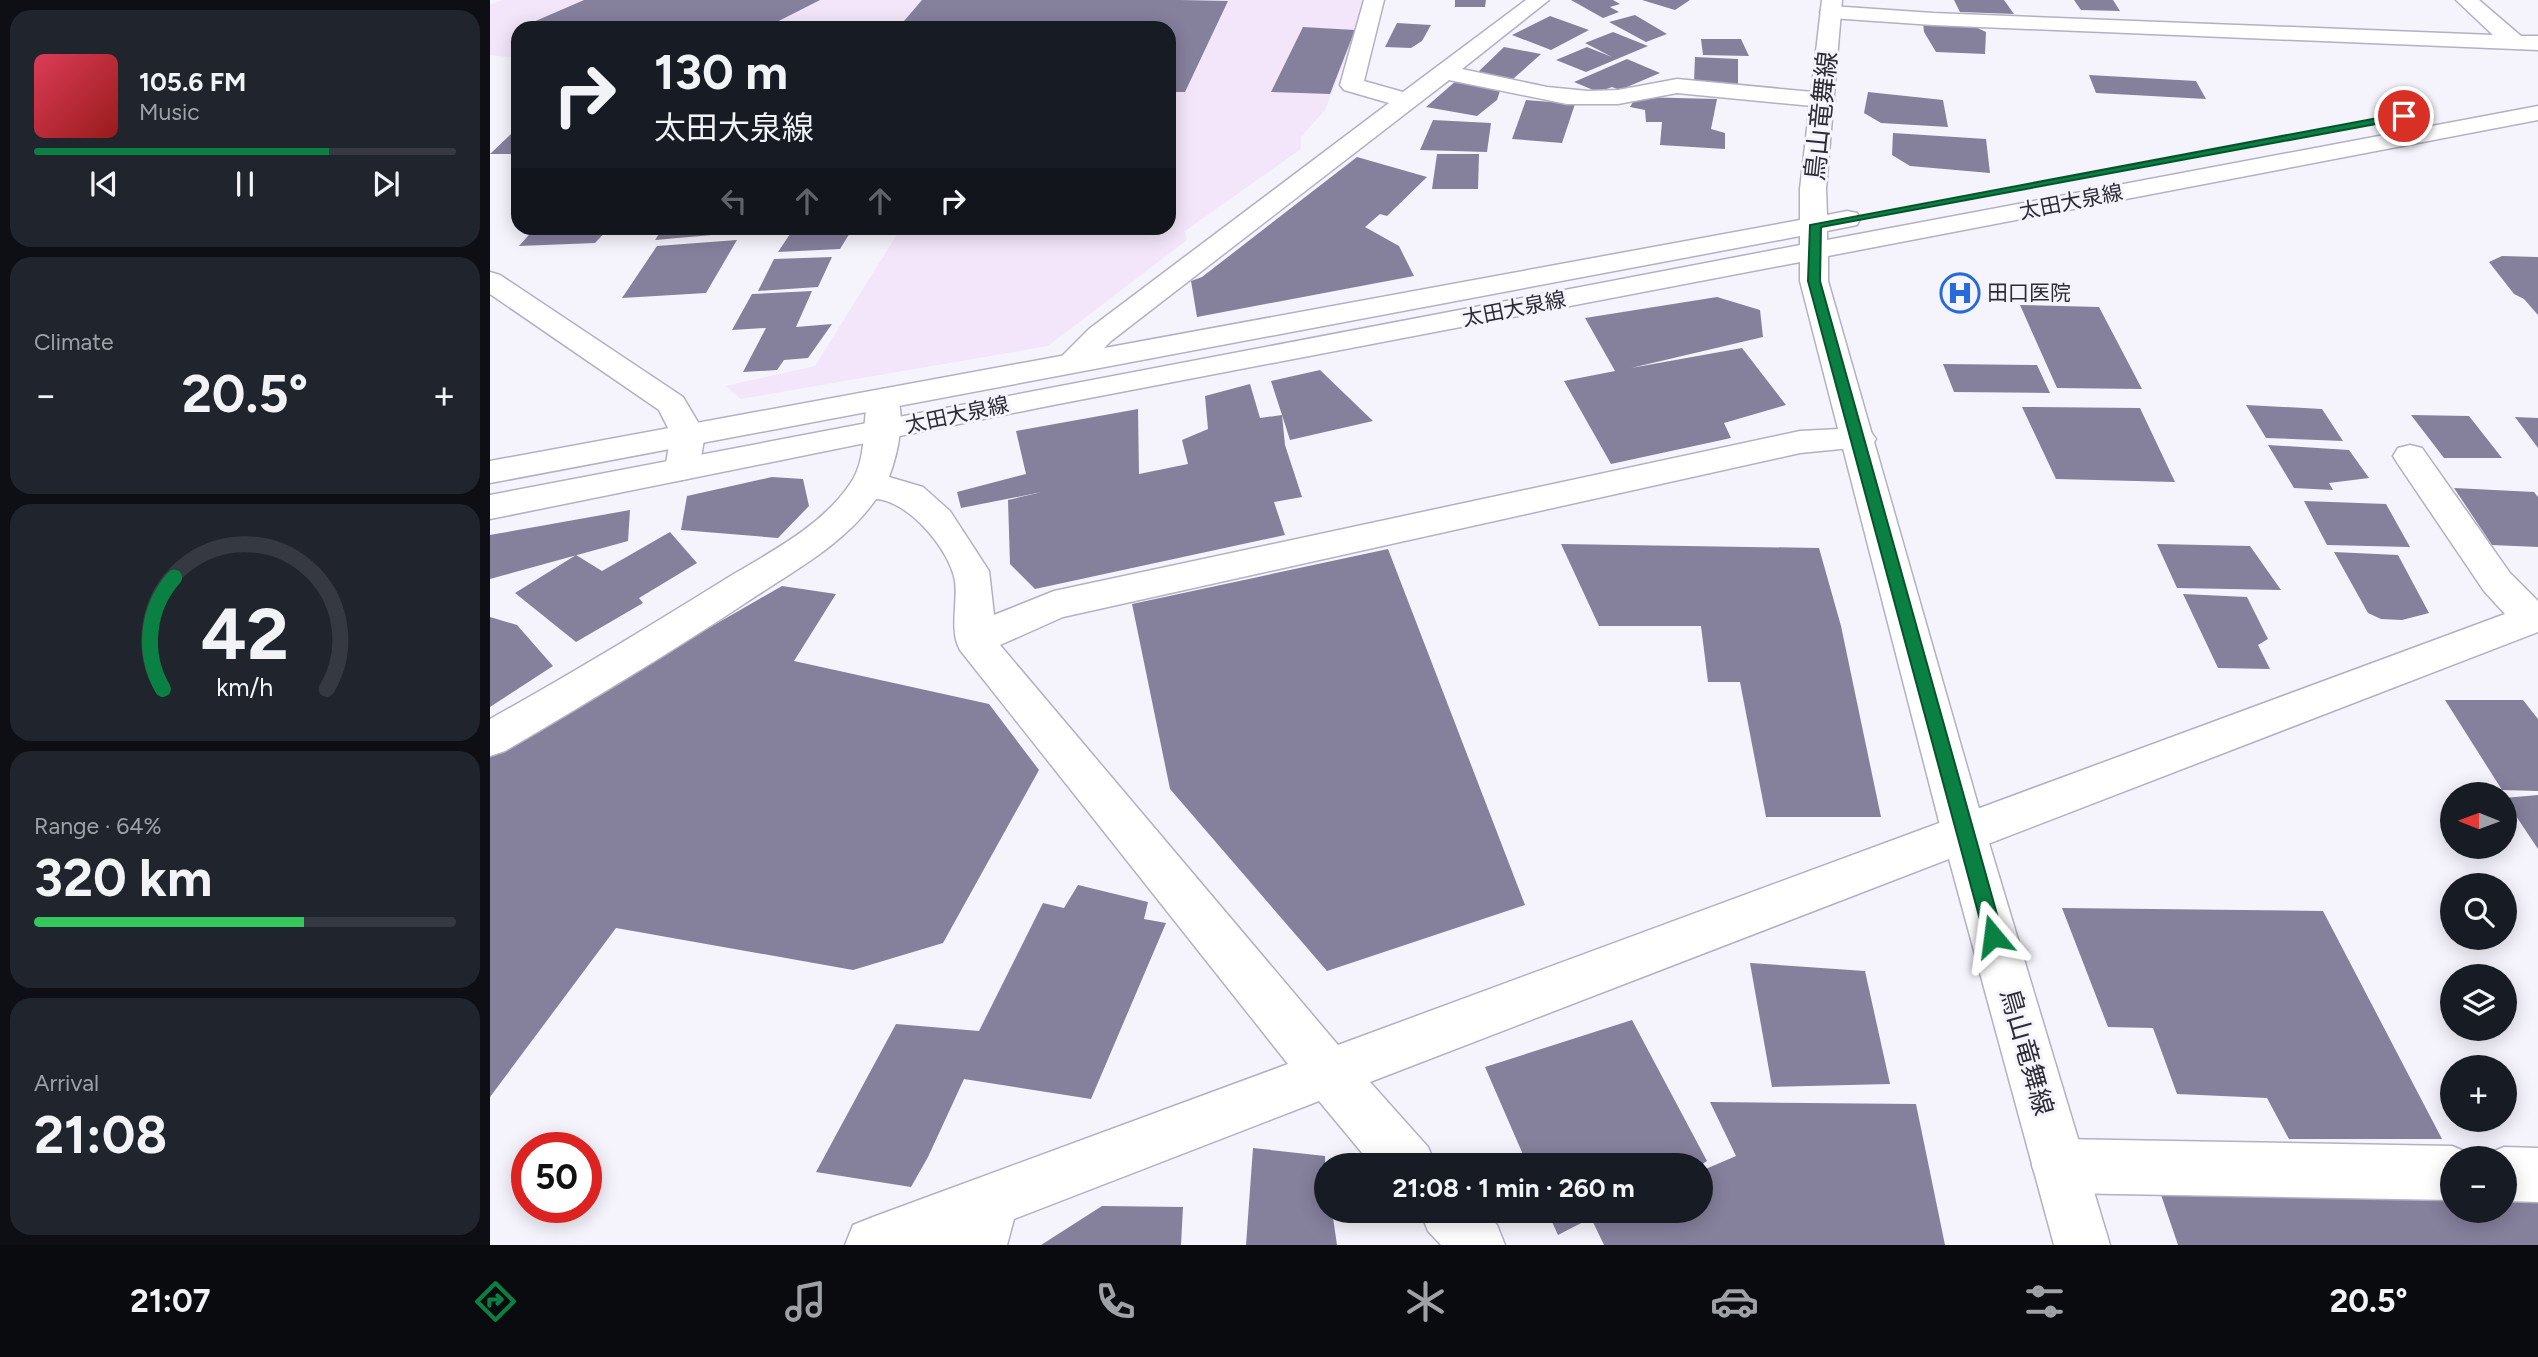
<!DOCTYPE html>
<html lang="en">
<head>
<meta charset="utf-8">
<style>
	:root { --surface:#171b24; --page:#20242c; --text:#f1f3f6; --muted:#9ea1a6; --line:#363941; --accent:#0b8043 }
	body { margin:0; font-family:Figtree,"Noto Sans JP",sans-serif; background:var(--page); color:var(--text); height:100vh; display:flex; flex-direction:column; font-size:26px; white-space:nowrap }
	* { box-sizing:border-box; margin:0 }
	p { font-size:23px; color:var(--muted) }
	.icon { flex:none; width:38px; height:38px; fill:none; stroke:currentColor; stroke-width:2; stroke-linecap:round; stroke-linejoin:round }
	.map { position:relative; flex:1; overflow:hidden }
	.panel { display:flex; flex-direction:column; gap:10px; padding:10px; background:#0d0f14; width:490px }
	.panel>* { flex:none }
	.banner { position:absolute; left:21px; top:21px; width:665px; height:214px; border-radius:21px; box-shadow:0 4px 18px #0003; background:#171b24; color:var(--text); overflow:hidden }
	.needle { width:46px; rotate:271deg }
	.tools { position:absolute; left:1950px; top:782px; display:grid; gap:14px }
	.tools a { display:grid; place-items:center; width:77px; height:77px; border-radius:50%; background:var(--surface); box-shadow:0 4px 18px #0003; font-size:35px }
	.speed { position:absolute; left:21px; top:1132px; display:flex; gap:14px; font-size:35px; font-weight:700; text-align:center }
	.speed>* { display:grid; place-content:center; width:91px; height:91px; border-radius:50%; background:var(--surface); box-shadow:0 4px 18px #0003; line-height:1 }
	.speed .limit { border:10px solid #d22; background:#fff; color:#111 }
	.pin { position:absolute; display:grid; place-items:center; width:60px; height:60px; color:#fff; margin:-30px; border:4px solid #fff; border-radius:50%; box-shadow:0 2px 7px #0007 }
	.me { position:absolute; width:77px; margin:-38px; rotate:344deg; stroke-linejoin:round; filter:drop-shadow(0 0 5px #0008) }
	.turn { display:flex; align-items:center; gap:24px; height:147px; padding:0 28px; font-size:32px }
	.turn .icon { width:91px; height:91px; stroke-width:2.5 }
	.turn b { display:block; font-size:49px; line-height:60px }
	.lanes { display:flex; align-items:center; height:66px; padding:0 28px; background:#0003; justify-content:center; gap:35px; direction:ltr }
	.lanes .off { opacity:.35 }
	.big { font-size:52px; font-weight:700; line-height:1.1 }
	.panel .card { flex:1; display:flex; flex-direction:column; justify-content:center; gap:10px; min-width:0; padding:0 24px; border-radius:21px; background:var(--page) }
	.panel .dial { align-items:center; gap:0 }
	.dial svg { height:182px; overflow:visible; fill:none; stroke:var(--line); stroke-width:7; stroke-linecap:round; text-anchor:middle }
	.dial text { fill:var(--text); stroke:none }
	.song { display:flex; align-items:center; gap:21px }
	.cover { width:84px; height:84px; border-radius:10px; background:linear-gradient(135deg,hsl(350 70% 55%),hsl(0 70% 35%)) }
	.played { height:7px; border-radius:4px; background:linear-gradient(90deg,var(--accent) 70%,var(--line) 70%) }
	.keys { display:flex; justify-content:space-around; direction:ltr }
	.heat { display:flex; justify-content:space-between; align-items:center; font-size:38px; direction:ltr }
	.charge { height:10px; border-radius:5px; background:linear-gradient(90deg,#34c759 64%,var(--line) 0) }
	.trip { position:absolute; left:824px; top:1153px; width:399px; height:70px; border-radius:35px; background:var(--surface); box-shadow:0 4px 18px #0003; font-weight:700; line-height:70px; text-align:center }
	.tab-bar { display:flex; height:112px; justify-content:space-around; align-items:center; background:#090b0e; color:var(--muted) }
	.tab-bar .icon { width:49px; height:49px }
	.tab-bar .on { color:var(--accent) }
	.tab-bar b { font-size:32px; color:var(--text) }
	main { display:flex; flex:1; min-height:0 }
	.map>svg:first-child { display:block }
</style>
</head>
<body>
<main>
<section class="panel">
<div class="card">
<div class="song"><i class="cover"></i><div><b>105.6 FM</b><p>Music</p></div></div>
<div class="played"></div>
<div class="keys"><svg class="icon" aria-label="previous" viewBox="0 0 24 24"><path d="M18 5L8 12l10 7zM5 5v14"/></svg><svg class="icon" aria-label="pause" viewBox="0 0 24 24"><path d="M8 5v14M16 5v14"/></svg><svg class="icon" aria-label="next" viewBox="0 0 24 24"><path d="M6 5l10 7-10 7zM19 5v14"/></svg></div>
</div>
<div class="card"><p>Climate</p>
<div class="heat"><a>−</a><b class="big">20.5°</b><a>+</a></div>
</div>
<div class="card dial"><svg viewBox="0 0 100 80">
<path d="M14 69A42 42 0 1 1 86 69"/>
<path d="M14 69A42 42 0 0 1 19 20" stroke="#0b8043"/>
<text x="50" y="56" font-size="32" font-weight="700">42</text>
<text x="50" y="72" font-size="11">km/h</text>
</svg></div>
<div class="card"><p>Range · 64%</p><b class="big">320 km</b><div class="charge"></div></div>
<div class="card"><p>Arrival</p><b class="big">21:08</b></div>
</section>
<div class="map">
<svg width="2048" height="1245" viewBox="0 0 2048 1245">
	<rect width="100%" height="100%" fill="#f5f4fc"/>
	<path fill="#f3e6fa" d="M12,0H874L858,53L835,110L811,137V149L695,231L697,240L558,346L251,399L235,386L325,366L411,228H679V28H28V58L0,55V5Z"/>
	<path fill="#85819d" d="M94,0H330L275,28L34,26Z
		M432,0H690L738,1L695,92H679V28H408Z
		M965,0H996L995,7H965Z
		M1081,0H1123L1130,4L1120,7L1129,12L1113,18Z
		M1152,0H1200L1185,10Z
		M1464,0H1514L1524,14L1470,12Z
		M1584,0H1623L1630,11L1591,10Z
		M1145,15L1177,34L1156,42L1119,22Z
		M1060,16L1099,30L1061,50L1022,35Z
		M1433,22L1481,25L1496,32L1495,54L1446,52L1434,32Z
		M907,23L941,25L932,41L921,48L895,47Z
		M813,27L865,30L840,94L781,92Z
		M1123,32L1158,46L1096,72L1066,60L1097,47L1122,57L1095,43Z
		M1211,39H1251L1259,56L1213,55Z
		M1014,47L1051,54L1023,79L988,72Z
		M1205,57L1248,59V84L1204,82Z
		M1137,59L1170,73L1130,90L1122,87L1108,92L1084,82Z
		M1599,75L1706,81L1716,99L1606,93Z
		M967,80L1010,91L1007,100L987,116L936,107Z
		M1378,92L1453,100L1458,127L1391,123L1374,113Z
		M1146,97L1227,99L1221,129L1235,133V149L1170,145L1172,122H1156L1155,110L1140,107Z
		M1036,100L1085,104L1072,143L1022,139Z
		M943,120L1001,123L997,152L930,150Z
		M1403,133L1496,139L1500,173L1420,166L1402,155Z
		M21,134H28V154H0Z
		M947,154H989L988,189H942Z
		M867,157L937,177L897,216L890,214L875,227L909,246L924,276L707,317L701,281L712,277Z
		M45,228H119L105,243L29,246Z
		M173,228H236L233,234L165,240Z
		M304,228H363L350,249L288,252Z
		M247,240L216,293L132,298L167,246Z
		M2012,256L2048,257V315L2034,299L2024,294L1999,262Z
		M342,257L328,287L268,291L284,259Z
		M322,291L306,327L342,324L318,358L294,360L287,370L253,372L276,328L242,330L262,294Z
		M1227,297L1270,310L1273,337L1141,368L1252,348L1296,405L1234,423L1241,438L1121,464L1074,381L1125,371L1095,318Z
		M1530,305L1609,307L1652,389L1567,388Z
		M1453,364L1547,365L1560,393L1464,392Z
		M830,370L883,421L800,440L792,415L795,445L812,497L784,502L795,535L545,589L520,564L518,500L552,492L471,508L467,492L536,474L526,431L648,409L649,474L698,464L692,440L718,429L715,396L760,384L770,418L792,415L781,381Z
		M1756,405L1832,409L1853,441L1776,438Z
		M1532,407L1650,408L1685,482L1566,479Z
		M1921,415L1979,416L2012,458H1954Z
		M2025,417L2048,418V448Z
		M1778,445L1859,450L1879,478L1839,483L1843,490L1804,488Z
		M282,477L313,479L319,506L288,538L191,530L197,496Z
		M1964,488L2044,492L2048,497V547L2002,545Z
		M1814,501L1896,504L1920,547L1837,545Z
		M140,510L138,541L0,579V535Z
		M180,532L207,563L149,598L153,603L86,642L25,593L86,555L112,571Z
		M1071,544L1329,548L1351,626L1391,817H1276L1250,682H1218L1211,626H1109Z
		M1667,544L1760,546L1791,590L1687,588Z
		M898,549L1035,905L837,971L680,789L642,604Z
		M1844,552L1908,555L1939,613L1912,620L1891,619L1878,613Z
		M292,586L346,594L304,661L499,704L549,770L453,943L363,970L126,928L0,1097V754Z
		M1693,594L1757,597L1778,639L1768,645L1780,669L1728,668Z
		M0,617L27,625L63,666L0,707Z
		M1955,700H2033L2048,719V791L2012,790Z
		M2048,795V849L2014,798Z
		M588,885L658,902L654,919L676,923L601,1099L474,1079L438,1157L421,1187L326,1172L406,1024L489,1031L553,903L574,908Z
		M1572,908L1833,911L1952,1139H1799L1777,1098L1687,1094L1663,1028L1618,1027Z
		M1260,963L1375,971L1400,1084L1282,1087Z
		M1142,1020L1217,1161L1209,1166H1038L995,1067Z
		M1220,1102L1426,1104L1455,1245H1114L1101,1218L1068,1235L1057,1211H1211V1171L1246,1156Z
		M763,1148L835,1156L836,1211H842L847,1245H756Z
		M1962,1180V1211H2014V1180H2048V1245H1688L1667,1183Z
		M612,1206L693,1207L691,1245H551Z"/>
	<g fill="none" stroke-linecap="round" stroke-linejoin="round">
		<g stroke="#b3b0c3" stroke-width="3">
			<path id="minor" d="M874,0H894L874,81L913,92L1036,0H1059L972,69L1057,87L1098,91L1128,90L1187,79L1333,93L1341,95L1345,100L1341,105L1333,107L1187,93L1128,104H1077L959,80L621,341C605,357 594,375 570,370L565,363L599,329L899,103L854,90L850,85Z
				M1966,0H1989L2031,36H2048V50L1443,25L1341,18L1330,12L1341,6L1443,13L2003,35Z
				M0,272L10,275L193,397L215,434L209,469L204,477L192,480L180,477L175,469L181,434L169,410L0,294Z
				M393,389L404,392C418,412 407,456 399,477L433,487L460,511L499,571L504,615L564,591L1310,431L1369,428L1381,432L1386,439L1381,446L1310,453L573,617L510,645L848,1045L2015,614L1994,591L1908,464L1903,456L1908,448L1920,445L1932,448L2020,573L2048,601V632L880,1082L938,1147L946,1166H883L829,1101L524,1219L517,1245H355L363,1225L383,1217L798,1064L470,650C459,630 468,603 465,581C460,550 419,501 386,499C354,545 303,571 257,602C178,654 97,703 15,751L0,756V719C79,675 157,628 234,580C278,553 330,528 360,484C381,455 369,411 382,392Z
				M1569,1139L1962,1146L1981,1154L1983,1158H1962V1200L1569,1193L1550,1185L1542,1166L1550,1147Z
				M2014,1147L2048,1148V1202L2014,1201V1158H1993L1995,1155Z
				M930,1211H995L1007,1225L1015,1245H951L938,1231Z"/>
		</g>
		<g stroke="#b3b0c3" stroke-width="3">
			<path id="major" d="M1332,0H1352L1336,189L1337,215L1357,211L1367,213L1370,219L1367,225L1337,231V240L2048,106V120L1338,256V281L1496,833L1620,1245H1564L1452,833L1310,281V262L563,405L0,519V495L1310,245V236L0,483V461L1310,220V189Z"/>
		</g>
		<use href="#minor" fill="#fff" fill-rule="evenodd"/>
		<use href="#major" fill="#fff" fill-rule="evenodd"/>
	</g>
	<path fill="#0b8043" stroke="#07532c" stroke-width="2" d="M1914,113L1918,118L1331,227L1330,281L1513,936L1510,942L1503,944L1496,942L1318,281L1320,225Z"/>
	<defs>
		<g id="hospital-ring" transform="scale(2.0125)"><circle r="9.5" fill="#f5f4fc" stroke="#266bd7" stroke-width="1.5"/><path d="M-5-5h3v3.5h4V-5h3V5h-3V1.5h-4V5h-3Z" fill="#266bd7"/></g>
	</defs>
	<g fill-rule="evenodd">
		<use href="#hospital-ring" x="1470" y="293"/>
	</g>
	<g text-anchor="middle" stroke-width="6" stroke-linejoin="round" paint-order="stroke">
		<g font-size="21" fill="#2d2c34" stroke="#f5f4fc">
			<text transform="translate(1581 202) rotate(-11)" y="7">太田大泉線</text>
			<text transform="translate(1024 309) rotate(-11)" y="7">太田大泉線</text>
			<text transform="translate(467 415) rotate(-12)" y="7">太田大泉線</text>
		</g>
		<g font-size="21" fill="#2d2c34" stroke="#f5f4fc" text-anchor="start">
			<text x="1497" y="300">田口医院</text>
		</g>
		<g font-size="26" fill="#2d2c34" stroke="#f5f4fc">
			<text transform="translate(1331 116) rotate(-84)" y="9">鳥山竜舞線</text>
			<text transform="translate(1537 1052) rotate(74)" y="9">鳥山竜舞線</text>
		</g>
	</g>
</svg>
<div class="tools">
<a><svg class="needle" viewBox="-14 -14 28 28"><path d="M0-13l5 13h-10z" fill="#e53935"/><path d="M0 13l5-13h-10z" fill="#9ea1a6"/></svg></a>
<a><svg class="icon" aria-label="search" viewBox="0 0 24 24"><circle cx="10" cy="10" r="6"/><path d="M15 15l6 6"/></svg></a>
<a><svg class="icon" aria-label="layers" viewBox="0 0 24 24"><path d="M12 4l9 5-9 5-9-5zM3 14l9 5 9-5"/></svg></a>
<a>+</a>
<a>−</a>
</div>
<div class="speed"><div class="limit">50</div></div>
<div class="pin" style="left:1914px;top:116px;background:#d93025"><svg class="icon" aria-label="arrive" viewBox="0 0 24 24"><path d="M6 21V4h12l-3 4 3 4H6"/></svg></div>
<svg class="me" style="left:1503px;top:936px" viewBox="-20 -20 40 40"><path d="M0-17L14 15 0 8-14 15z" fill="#0b8043" stroke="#fff" stroke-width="4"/></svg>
<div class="trip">21:08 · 1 min · 260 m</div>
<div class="banner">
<div class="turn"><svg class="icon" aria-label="right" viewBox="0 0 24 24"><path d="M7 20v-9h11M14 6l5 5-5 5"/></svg><div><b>130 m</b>太田大泉線</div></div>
<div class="lanes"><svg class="icon off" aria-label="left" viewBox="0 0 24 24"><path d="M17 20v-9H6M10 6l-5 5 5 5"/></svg><svg class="icon off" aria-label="ahead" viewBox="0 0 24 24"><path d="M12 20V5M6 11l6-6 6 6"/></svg><svg class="icon off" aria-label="ahead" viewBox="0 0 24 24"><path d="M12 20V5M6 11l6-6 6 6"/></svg><svg class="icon" aria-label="right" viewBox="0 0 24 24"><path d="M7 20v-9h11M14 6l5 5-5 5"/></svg></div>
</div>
</div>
</main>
<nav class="tab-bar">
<b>21:07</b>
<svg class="icon on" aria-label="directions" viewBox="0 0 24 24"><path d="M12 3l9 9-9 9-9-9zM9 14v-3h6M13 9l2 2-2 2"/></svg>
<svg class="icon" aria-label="music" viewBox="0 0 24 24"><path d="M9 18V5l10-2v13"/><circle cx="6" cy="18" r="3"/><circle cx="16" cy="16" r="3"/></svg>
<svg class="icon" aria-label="phone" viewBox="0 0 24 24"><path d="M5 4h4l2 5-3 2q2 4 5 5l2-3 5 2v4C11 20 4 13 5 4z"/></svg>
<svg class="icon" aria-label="climate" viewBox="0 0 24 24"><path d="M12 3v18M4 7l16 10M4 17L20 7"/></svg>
<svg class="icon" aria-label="car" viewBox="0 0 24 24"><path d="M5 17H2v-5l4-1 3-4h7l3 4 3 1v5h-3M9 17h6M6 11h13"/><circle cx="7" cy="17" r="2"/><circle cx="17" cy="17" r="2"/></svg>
<svg class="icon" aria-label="filters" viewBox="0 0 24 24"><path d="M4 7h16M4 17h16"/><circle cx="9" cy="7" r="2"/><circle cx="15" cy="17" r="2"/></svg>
<b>20.5°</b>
</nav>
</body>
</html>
